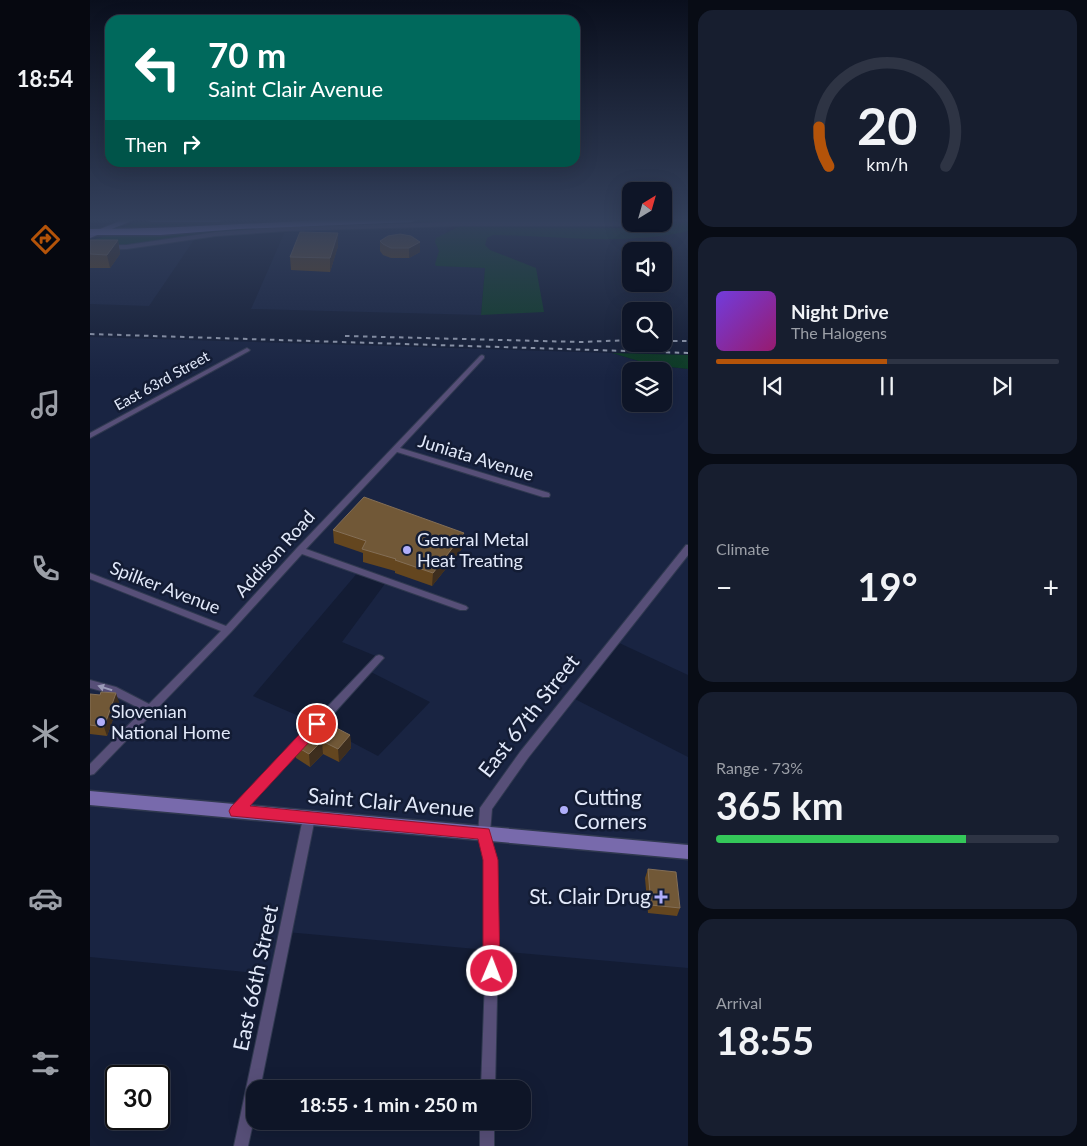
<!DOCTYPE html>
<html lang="en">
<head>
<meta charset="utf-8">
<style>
	:root { --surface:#0e1527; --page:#171e2f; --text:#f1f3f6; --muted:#9b9fa7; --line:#2e3444; --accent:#b45309 }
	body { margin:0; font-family:Lato,sans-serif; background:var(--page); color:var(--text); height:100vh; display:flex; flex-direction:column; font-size:19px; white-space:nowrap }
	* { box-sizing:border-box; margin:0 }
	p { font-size:16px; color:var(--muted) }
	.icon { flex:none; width:28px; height:28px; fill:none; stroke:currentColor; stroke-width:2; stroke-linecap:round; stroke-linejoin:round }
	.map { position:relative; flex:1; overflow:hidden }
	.details { display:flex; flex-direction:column; gap:10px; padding:10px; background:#080c15; width:399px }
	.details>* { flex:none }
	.guide { position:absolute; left:15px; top:15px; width:475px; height:152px; border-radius:15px; box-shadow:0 5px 20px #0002,0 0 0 1px var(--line); background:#00695c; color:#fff; overflow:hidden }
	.needle { width:32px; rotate:37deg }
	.buttons { position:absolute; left:532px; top:182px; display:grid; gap:10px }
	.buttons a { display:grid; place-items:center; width:50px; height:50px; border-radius:10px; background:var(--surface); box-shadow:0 5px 20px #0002,0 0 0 1px var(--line); font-size:25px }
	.speed { position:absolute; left:15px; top:1065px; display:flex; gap:10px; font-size:25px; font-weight:700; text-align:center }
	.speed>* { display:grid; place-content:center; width:65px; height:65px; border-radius:50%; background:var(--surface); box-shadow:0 5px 20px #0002,0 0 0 1px var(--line); line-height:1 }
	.speed .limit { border:2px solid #111; border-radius:8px; background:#fff; color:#111 }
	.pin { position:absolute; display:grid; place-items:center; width:42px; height:42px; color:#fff; margin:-21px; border:2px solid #fff; border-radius:50%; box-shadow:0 1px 5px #0007 }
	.me { position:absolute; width:55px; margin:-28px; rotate:1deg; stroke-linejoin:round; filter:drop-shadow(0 0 4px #0008) }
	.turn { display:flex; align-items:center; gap:18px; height:105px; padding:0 20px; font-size:22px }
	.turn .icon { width:65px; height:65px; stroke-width:2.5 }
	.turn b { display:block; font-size:35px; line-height:42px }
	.then { display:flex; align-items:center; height:48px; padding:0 20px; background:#0003; gap:10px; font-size:19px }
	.big { font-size:38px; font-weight:700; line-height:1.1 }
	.details .card { flex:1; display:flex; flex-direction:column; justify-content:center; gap:8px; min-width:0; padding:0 18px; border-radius:15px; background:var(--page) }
	.details .dial { align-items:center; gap:0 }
	.dial svg { height:130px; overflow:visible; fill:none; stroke:var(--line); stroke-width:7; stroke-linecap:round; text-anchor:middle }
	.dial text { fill:var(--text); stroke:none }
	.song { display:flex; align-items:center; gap:15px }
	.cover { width:60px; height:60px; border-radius:8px; background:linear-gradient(135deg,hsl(260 70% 55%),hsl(320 70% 35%)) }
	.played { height:5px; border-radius:2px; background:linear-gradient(90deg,var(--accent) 50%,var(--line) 50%) }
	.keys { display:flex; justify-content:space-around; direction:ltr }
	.heat { display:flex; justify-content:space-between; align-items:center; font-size:28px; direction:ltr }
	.charge { height:8px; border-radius:4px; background:linear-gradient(90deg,#34c759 73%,var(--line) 0) }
	.trip { position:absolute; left:156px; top:1080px; width:285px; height:50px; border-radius:15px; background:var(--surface); box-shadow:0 5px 20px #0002,0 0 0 1px var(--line); font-weight:700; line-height:50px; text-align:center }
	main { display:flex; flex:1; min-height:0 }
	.tabs { display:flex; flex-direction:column; width:90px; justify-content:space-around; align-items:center; background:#060810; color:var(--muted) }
	.tabs .icon { width:35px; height:35px }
	.tabs .active { color:var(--accent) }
	.tabs b { font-size:22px; color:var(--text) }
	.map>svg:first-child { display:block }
</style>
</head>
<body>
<main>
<nav class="tabs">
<b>18:54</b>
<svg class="icon active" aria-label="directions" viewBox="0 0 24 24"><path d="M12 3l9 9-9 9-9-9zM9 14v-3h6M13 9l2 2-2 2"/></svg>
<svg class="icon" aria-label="music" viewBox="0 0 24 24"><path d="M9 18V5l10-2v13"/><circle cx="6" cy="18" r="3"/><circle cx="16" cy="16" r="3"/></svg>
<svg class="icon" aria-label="phone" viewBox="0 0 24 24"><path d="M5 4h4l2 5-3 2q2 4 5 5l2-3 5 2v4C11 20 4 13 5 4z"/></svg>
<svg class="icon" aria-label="climate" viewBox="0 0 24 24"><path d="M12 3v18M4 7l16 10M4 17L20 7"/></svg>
<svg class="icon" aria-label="car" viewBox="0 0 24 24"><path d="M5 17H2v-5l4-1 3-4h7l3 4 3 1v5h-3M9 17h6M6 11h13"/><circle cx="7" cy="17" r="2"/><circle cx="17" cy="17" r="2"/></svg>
<svg class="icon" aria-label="filters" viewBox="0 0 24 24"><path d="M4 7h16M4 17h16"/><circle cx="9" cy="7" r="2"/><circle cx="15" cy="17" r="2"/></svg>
</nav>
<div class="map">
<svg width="599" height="1146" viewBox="0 0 599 1146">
	<rect width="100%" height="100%" fill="#131c34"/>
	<path fill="#192442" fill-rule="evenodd" d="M357,224L355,266L395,268L391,315L161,309L196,229Z
		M106,237L59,306L0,304V248L23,247Z
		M0,337L522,353L562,365L598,369V675L525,641L481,697L598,757V968L196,932L187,975L0,957ZM541,371H574V404H541ZM269,571L297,581L252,642L288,657L277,670L340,702L288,756L227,724L163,696Z"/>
	<path fill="#0d3d25" d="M352,219H541V221H358L143,230L28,246L3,240L22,234Z
		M47,222L162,223V225L29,229Z
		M598,222V231C534,246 468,236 403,235L397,238L395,245L400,250L446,268L454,312L391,315L395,268L346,266L345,264L349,251L345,242L346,238L368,227L538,228Z
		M522,353L598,355V369L562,365Z"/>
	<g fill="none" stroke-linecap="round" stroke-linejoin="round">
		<g stroke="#303950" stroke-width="2">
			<path id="street" d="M586,219H599L574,223V221Z
				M369,222H541V224H549L546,226H369L196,231L126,236L37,249L0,250V246L37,245L126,232L196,227Z
				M157,348L160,350L159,351L0,438V433Z
				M392,355L394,356V358L310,448L459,493L460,495L459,497H453L307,452L216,549L376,606L378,608L376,610H370L212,554L141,632L4,774L0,775V764L53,710L19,693L0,688V680L26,687L59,704L131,631L0,579V573L136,626L207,548L390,356Z
				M596,545H599V554L438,758L402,809L400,833L406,860L408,951L405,1089H391L396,951L394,860L388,833L390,808L430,752Z
				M289,655L292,656L294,658L292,660L227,732L223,733L219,732L218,729L219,726L286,656Z
				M212,736L216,737L217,740L216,743L151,814L147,816L143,814L141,811L143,808L208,737Z
				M219,813L223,815L225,818L170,1089H165V1114L158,1146H144L213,818L215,815Z
				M390,1121H404V1146H390Z"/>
		</g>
		<g stroke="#303950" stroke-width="3">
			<path id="secondary" d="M0,791L599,845V859L0,805Z"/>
		</g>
		<g stroke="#303950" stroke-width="2">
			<path id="primary" d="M35,219H46L0,238V233Z"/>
		</g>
		<g stroke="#303950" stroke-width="3">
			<path id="highway" d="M57,219H133L129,222H61Z
				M261,219H326L322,222L149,229L70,235H0V229C87,229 174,222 261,219Z"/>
		</g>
		<use href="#street" fill="#574f78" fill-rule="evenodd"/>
		<use href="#secondary" fill="#786aac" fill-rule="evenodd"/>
		<use href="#primary" fill="#917ed4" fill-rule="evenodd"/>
		<use href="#highway" fill="#a891f9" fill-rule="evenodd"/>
		<path stroke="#9da5b8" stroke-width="2" stroke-dasharray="4.5 4.5" stroke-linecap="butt" d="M0,334L599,353
			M255,336L491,342L541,340
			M574,341H599"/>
	</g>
	<path fill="#64461f" d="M0,240H28L30,254L20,268H0Z
		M290,241L330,242V252L319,258H301L293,255L290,251Z
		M248,246L240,272L201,270L200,257Z
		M243,530L374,546L342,586L305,573V571L273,562V553L244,543Z
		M0,694L29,702L17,736L0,734Z
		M260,735L261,748L249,762L233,754L220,767L206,758L204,745Z
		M558,869L590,908L587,916L558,913L555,878Z"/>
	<path fill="#3e2e1e" d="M248,233V246L240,272V258Z
		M28,240L30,254L20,268L17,255Z
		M330,242V252L319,258V248Z
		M374,533V546L342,586L343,573Z
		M26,693L29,702L17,736L14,727Z
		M260,735L261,748L249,762L248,749Z
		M232,741L233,754L220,767L219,754Z"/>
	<path fill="#715837" stroke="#836e56" d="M210,232L248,233L240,258L200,257Z
		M310,234L321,236L330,242L319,248H301L293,244L290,241L298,236Z
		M0,240H28L17,255L0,254Z
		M274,497L374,533L343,573L305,560L306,559L272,549L276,541L243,530Z
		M11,692L26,693L14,727L0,725V694L10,695Z
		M229,719L260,735L248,749L232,741L219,754L204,745Z
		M558,869L586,872L590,908L561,905Z"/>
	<defs><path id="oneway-solid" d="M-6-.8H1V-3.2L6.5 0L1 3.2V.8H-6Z" transform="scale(1.25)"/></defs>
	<use fill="#9c9cb9" href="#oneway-solid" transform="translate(15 688) rotate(-163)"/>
	<linearGradient id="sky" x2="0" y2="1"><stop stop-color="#0a0f1d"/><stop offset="0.58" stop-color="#33405c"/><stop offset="1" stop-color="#33405c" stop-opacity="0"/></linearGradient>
	<rect width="599" height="379" fill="url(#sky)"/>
	<path fill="#e11d48" stroke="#92132f" d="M227,719L232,721L234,724L232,728L160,806L399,829L408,860L410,971L408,977L402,979L396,977L393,971V860L388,839L141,816L139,811L141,807L222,721Z"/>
	<g fill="#afaefa" stroke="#131c34" stroke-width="2">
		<circle cx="317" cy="550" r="5"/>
		<circle cx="11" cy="722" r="5"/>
		<circle cx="474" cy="810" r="5"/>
		<path d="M568.5 889.5h5v5h5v5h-5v5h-5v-5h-5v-5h5z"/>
	</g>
	<g text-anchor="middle" stroke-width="5" stroke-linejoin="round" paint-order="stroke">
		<g font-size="15" fill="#e2e9fa" stroke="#131c34">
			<text transform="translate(72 381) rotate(-29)" y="5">East 63rd Street</text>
		</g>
		<g font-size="18" fill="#e2e9fa" stroke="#131c34">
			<text transform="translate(386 458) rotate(17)" y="6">Juniata Avenue</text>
			<text transform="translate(185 554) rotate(-48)" y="6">Addison Road</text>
			<text transform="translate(75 588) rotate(21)" y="6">Spilker Avenue</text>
		</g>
		<g font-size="18" fill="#e2e9fa" stroke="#131c34" text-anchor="start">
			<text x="327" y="546">General Metal<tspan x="327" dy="21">Heat Treating</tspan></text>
			<text x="21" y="718">Slovenian<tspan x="21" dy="21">National Home</tspan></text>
		</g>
		<g font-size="21" fill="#e2e9fa" stroke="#131c34">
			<text transform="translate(439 716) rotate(-52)" y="7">East 67th Street</text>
			<text transform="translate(301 803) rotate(5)" y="7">Saint Clair Avenue</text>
			<text transform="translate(166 978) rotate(-78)" y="7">East 66th Street</text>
		</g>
		<g font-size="21" fill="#e2e9fa" stroke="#131c34" text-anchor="start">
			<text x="484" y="805">Cutting<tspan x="484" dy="24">Corners</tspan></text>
			<text x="561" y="904" text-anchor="end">St. Clair Drug</text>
		</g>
	</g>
</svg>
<div class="buttons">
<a><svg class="needle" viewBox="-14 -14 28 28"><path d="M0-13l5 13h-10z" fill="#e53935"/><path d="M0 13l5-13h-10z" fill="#9b9fa7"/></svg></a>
<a><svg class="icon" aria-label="sound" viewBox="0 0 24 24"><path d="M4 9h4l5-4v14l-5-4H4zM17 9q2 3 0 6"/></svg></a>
<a><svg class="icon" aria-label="search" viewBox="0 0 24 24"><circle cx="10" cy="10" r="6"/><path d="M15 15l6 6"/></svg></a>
<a><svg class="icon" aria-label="layers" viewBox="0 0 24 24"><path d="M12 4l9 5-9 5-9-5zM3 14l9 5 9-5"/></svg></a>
</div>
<div class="speed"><div class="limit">30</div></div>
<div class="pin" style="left:227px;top:724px;background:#d93025"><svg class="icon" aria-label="arrive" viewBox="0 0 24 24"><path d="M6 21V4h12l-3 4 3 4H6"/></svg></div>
<svg class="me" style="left:402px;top:971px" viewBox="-20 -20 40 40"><circle r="17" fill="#e11d48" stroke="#fff" stroke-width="3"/><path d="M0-11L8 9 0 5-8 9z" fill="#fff"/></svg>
<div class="trip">18:55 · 1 min · 250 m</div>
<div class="guide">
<div class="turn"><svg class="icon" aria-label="left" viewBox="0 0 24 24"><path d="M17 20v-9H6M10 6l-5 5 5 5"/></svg><div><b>70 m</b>Saint Clair Avenue</div></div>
<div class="then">Then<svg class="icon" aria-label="right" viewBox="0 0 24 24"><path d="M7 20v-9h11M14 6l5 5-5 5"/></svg></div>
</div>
</div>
<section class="details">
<div class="card dial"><svg viewBox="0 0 100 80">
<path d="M14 69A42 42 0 1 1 86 69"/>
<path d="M14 69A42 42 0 0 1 8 45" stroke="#b45309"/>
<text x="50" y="56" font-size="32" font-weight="700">20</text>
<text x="50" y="72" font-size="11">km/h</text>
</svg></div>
<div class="card">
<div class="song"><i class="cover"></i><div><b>Night Drive</b><p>The Halogens</p></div></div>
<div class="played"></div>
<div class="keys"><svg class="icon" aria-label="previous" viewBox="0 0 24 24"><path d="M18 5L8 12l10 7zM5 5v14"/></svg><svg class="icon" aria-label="pause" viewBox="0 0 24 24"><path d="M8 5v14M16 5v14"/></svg><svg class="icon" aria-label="next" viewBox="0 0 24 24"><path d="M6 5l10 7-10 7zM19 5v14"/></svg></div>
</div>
<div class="card"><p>Climate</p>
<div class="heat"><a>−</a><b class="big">19°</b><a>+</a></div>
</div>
<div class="card"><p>Range · 73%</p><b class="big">365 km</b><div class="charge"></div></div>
<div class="card"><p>Arrival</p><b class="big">18:55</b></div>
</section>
</main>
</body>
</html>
